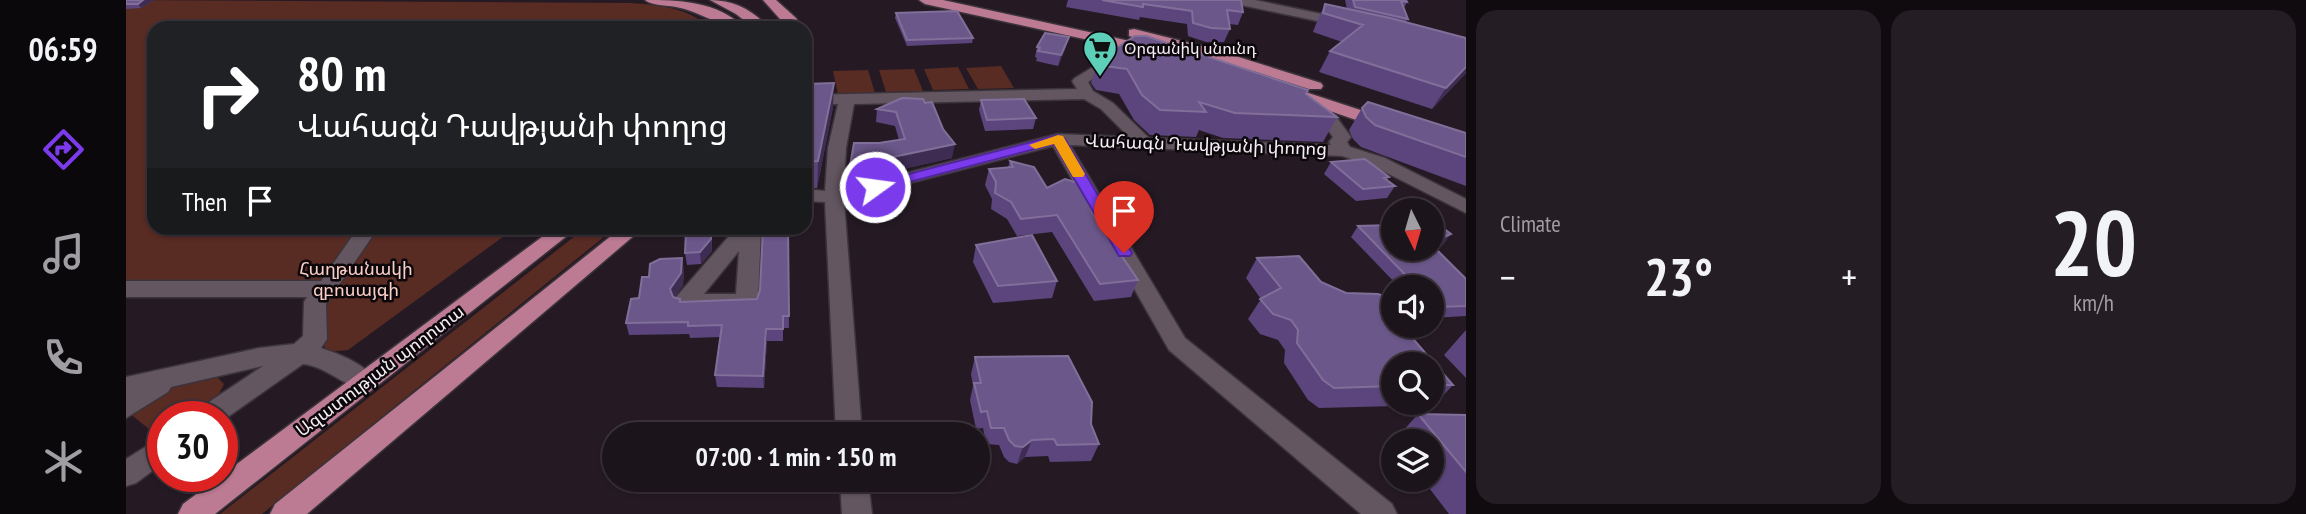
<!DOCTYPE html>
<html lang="en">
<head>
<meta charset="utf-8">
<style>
	:root { --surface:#1c141b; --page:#251d24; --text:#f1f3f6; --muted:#a09ea3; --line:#3a333a; --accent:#7c3aed }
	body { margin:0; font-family:"PT Sans Narrow","Noto Sans Armenian",sans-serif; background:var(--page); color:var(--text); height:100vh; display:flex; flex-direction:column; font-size:26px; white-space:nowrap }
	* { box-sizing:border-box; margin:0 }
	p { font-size:23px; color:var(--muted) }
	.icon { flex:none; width:38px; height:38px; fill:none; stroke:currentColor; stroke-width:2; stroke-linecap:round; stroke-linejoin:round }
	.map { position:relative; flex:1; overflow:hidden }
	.panel { display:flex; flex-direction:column; gap:10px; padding:10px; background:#0f0b0f; width:840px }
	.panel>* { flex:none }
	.guide { position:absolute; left:21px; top:21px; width:665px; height:214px; border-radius:21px; box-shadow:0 2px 5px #0004,0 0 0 2px var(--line); background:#202124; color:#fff; overflow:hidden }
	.needle { width:46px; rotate:175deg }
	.fabs { position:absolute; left:1255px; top:198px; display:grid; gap:14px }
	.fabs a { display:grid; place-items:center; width:63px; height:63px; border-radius:50%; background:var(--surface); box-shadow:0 2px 5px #0004,0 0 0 2px var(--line); font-size:35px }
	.speed { position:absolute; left:21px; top:401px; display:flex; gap:14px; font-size:35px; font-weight:700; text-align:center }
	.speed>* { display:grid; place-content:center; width:91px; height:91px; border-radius:50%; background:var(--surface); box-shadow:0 2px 5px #0004,0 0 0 2px var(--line); line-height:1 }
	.speed .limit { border:10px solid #d22; background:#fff; color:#111 }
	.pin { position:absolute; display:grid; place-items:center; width:60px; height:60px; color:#fff; margin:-72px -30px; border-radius:50% 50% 50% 0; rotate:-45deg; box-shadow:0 0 7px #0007 }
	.pin .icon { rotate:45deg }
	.me { position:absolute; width:77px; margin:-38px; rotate:76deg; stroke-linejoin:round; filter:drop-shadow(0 0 5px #0008) }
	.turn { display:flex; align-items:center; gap:24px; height:147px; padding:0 35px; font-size:32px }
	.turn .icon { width:91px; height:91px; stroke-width:2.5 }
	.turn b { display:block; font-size:49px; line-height:60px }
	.then { display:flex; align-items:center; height:66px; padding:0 35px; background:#0003; gap:14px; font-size:26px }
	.big { font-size:52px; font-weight:600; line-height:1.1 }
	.panel .card { flex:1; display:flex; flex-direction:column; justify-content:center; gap:10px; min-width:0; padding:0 24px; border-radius:21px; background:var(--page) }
	.panel .dial { align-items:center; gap:0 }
	.dial b { font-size:91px; line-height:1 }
	.heat { display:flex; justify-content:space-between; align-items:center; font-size:38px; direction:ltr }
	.panel .tiles { flex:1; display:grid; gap:10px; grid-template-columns:repeat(2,1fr) }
	.trip { position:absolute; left:476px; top:422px; width:388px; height:70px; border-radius:35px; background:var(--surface); box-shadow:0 2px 5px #0004,0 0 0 2px var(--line); font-weight:600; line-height:70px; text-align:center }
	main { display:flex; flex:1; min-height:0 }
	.tabs { display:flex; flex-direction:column; width:126px; justify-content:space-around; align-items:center; background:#0b080b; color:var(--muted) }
	.tabs .icon { width:49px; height:49px }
	.tabs .on { color:var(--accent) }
	.tabs b { font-size:32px; color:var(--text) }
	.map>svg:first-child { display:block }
</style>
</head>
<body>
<main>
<nav class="tabs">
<b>06:59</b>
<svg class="icon on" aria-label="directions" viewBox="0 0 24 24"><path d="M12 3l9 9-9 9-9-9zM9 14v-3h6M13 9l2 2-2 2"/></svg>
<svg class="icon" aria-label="music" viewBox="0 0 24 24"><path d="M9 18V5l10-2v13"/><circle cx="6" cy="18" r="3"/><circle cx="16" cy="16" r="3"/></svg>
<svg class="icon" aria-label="phone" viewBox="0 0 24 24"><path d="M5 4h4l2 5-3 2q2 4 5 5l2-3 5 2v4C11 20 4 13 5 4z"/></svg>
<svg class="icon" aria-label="climate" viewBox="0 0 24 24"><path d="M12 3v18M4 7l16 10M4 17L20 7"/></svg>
</nav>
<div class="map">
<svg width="1340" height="514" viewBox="0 0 1340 514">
	<rect width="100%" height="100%" fill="#251a24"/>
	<path fill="#582b23" d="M0,0L505,3C534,5 562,8 585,28H28V228H389L222,350L201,352L177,295L0,287Z
		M875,66L888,88L852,89L840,68Z
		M832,67L843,89L807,90L798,69Z
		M788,69L797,91L760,92L753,70Z
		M742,70L749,93L712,94L707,71Z
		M471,228L477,230L479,236L136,514H94L458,229Z
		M90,376L98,384L93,394L63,416H37V435L33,437L3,413L55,382Z"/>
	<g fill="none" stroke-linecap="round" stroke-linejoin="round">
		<g stroke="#3c343b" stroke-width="3">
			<path id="minor" d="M1104,0H1129L1220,19L1227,23L1220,27L1110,4Z
				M993,51L998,52L1000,55L998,58L962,82L967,91L987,103L1023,138L1205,145L1203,142L1207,137L1194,119L1177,110L1185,105L1206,111L1225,137L1221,142L1224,147L1259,158L1340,199V213L1247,166L1216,156L944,145L1059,338L1266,504L1271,514H1235L1043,350L927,146L718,200L736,434H710L699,202L679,201V189L699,191L702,148L712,104L679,105V95L951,89L946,81L949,78ZM958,99L975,109L1003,137L932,134L718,189L720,148L728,104Z
				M232,228H252L200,304L201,339L195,348C213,354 241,364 250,382L247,389C227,395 202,366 177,364L96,421V416H70L74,408L137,366L45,387L42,392L0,418V377L133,348L168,344L177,336L178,302L181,297H0V281H195Z
				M610,228H635L632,302L629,308L621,310L551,308L548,302L551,296ZM613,251L610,294H578Z
				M37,436V463L10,483L0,486V459Z
				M714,480H742L746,514H716Z"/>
		</g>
		<g stroke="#3c343b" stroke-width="3">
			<path id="major" d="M519,0C552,0 593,1 618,28C594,28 574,11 550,7C540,5 526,6 519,0Z
				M584,0C607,0 627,10 643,28H628L610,14Z
				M637,0H650L670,18L676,28H662Z
				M793,0H817L1031,47L1033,50L1026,54L799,4Z
				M1008,29L1084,48L1195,83L1197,86L1195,89H1183L1074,54L1003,36V30Z
				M679,46L684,47L686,53L679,57Z
				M1164,87L1265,120L1267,124L1259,129L1253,128L1158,95L1156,92L1158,89Z
				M428,228H451L89,514H52L57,504Z
				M495,228H517L181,514H144L149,504Z"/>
		</g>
		<use href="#minor" fill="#635661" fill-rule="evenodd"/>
		<use href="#major" fill="#bc7b92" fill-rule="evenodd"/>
	</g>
	<path fill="#5b457c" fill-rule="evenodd" d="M0,0H28L15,8L0,9Z
		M942,0H1115L1117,12L1112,25L1103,24L1104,29L1098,42H1080L1062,36L1061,24L1014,17L1013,20L940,7Z
		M1219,0H1280L1281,2L1278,8L1282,19L1280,22L1340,73L1306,109L1193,72L1204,51L1216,42L1187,32L1190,24L1199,4L1221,9Z
		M770,13L847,38L846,43L781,46L769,18Z
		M911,47H940L932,66L910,61L911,58L909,57Z
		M973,59L1180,94L1211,117L1197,142L1097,138L1073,130L1070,137L1024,135L1008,120L993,94L970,90L965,83Z
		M679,84L707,107L691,188H679Z
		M776,98L826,158L723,181L753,143L773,140L769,126L750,122L751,109Z
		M855,100L910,118L907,129L859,131L853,110Z
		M1236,108L1340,133V186L1235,147L1227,139L1223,130Z
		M884,161L921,188L966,212L1012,280L1005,297L968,301L926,232L891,236L881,219L865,209L866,199L859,185L863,169L882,167Z
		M1205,162L1263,177L1261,180L1269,186L1261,198L1230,201L1198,174Z
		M1232,226L1317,245L1308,248L1340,279V316L1306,318V287H1273L1225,237Z
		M593,228H610L602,233H594Z
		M662,228L663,328H657V341H641L638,388L591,387L589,375L594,337L564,338L563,334L503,335L500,323L523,277L558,270L557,285L548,298L554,302L631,299Z
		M586,238V251L575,264L561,265L559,253Z
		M850,245L931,281L926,298L867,303L847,262Z
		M1131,258L1195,282L1267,326H1277L1327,385L1308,405L1193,408L1182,400L1158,363L1159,350L1152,340L1134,334L1122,319L1135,299L1120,278ZM1267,364H1306V402H1267Z
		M1340,330V378L1318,355Z
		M849,357L965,424L973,444L965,461L924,462L922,456L899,457L891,464L883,462L878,457L873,445L860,444L857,428L850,429L844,400L847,386L845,374Z
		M1292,414L1340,415V514H1323L1297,480H1306V441H1268Z"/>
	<path fill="#3e2c53" d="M17,0H28L15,8L12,4Z
		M943,37L940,47L932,66L935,55Z
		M1340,67V73L1306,109L1320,88Z
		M708,83L707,107L691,188L692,161Z
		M829,144L826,158L723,181L724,166Z
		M585,228L586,251L575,264L574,252Z
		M602,228H610L602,233Z
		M1325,234L1317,245L1295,253L1306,248V242Z
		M556,258L558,270L557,285L546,301L544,289Z
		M640,329L641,341L638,388L637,376Z
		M906,440L899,457L891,464L897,447Z"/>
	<path fill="#6b5789" stroke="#816f9a" stroke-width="2" d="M0,0H17L12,4H0Z
		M976,0H1115L1117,12L1101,10L1104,29L1085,28L1067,23L1066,11L1017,4V7Z
		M1227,0H1280L1281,2L1275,1L1282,19L1229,7Z
		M1199,4L1264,18L1340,38V67L1320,88L1204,51L1237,25L1197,13Z
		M831,11L847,38L781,40L770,13Z
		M919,33L943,37L935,55L912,51L914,48L911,47Z
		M1009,36H1020L1182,90L1180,94L1211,117L1109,113L1073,102L1080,112L1034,110L1016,95L1001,69L978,66L973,59Z
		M708,83L692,161L679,162V84Z
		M776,98L797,99L799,103L806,102L817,129L829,144L724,166L728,143H753L779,139L770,112L751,109Z
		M898,99L910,118L861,120L855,100Z
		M1242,102L1340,133V157L1249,125L1240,117L1236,108Z
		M1239,159L1263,177L1258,178L1269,186L1237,189L1205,162Z
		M884,161L908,167L921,188L939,179L956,184L966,212L1012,280L974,284L931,215L895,219L885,202L869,193L870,182L863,169L887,167Z
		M1306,222H1309L1325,234L1306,242Z
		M1267,225V248H1306V245L1340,279V306L1311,307L1306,302V287H1291L1232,226Z
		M569,228H585V239L574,252L559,253L560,232Z
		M637,228H662L663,316H657V329H640L637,376L589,375L596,325L562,326V322L500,323L505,299L513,298L516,277H523L524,264L534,259L556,258L555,273L544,289L547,297L554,299V302L631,299L634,290Z
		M906,235L931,281L872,286L850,245Z
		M1173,256L1195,282L1220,293L1252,294L1267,299V326H1276L1327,385H1306V364H1267V386L1208,388L1197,380L1171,343L1172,330L1165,320L1147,314L1134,299L1155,288L1131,258Z
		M942,356L966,402L965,424L973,444L931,445L928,439L906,440L897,447L889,446L883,440L878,428H865L861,411L855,412L848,383H855L849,357Z
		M1292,414L1340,415V472Z"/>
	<path fill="#7c3aed" stroke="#51269a" stroke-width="2" d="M932,135L939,139L1006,253L1004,256H993L928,144L749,191L742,187L744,184Z"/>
	<path fill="#f59e0b" d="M932,135L937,136L959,174L957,177H947L928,144L909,149L903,145Z"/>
	<defs>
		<g id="supermarket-pin" transform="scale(1.75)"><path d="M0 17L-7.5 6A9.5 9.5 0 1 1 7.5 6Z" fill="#5dceb8" stroke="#0b070b"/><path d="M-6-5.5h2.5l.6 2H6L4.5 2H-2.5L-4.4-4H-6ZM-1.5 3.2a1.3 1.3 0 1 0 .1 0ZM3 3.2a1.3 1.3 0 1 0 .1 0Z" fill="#111"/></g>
	</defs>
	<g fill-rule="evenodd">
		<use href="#supermarket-pin" x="974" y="48"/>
	</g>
	<g text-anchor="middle" stroke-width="5" stroke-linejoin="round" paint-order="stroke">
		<g font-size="16" fill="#f6eef4" stroke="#0b070b" text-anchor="start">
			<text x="998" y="54">Օրգանիկ սնունդ</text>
		</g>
		<g font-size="18" fill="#f6eef4" stroke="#0b070b">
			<text transform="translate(1080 145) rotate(2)" y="6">Վահագն Դավթյանի փողոց</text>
			<text transform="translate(254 371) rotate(-37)" y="6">Ազատության պողոտա</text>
		</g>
		<g font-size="18" fill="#fbcfc6" stroke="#0b070b">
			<text x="230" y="275">Հաղթանակի<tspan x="230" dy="21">զբոսայգի</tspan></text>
		</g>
	</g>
</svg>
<div class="fabs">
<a><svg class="needle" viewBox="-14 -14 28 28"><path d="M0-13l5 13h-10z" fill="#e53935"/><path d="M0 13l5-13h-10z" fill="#a09ea3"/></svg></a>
<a><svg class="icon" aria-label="sound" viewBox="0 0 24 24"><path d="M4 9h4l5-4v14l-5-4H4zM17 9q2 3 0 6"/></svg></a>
<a><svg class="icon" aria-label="search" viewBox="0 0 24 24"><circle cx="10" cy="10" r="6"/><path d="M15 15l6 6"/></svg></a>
<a><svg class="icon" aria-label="layers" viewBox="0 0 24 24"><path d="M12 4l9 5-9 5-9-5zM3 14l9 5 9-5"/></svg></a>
</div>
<div class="speed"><div class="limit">30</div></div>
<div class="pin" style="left:998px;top:253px;background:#d93025"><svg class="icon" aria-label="arrive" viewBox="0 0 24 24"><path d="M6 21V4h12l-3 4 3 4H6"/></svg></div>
<svg class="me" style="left:749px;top:187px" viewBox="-20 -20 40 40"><circle r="17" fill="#7c3aed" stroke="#fff" stroke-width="3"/><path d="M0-11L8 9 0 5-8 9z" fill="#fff"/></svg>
<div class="trip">07:00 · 1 min · 150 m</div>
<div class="guide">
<div class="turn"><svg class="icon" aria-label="right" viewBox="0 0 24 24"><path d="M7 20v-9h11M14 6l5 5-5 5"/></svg><div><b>80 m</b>Վահագն Դավթյանի փողոց</div></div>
<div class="then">Then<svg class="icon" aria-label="arrive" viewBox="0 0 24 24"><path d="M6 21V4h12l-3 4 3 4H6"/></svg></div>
</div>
</div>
<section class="panel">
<div class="tiles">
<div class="card"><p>Climate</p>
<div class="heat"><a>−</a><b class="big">23°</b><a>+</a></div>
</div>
<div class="card dial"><b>20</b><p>km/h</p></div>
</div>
</section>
</main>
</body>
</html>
